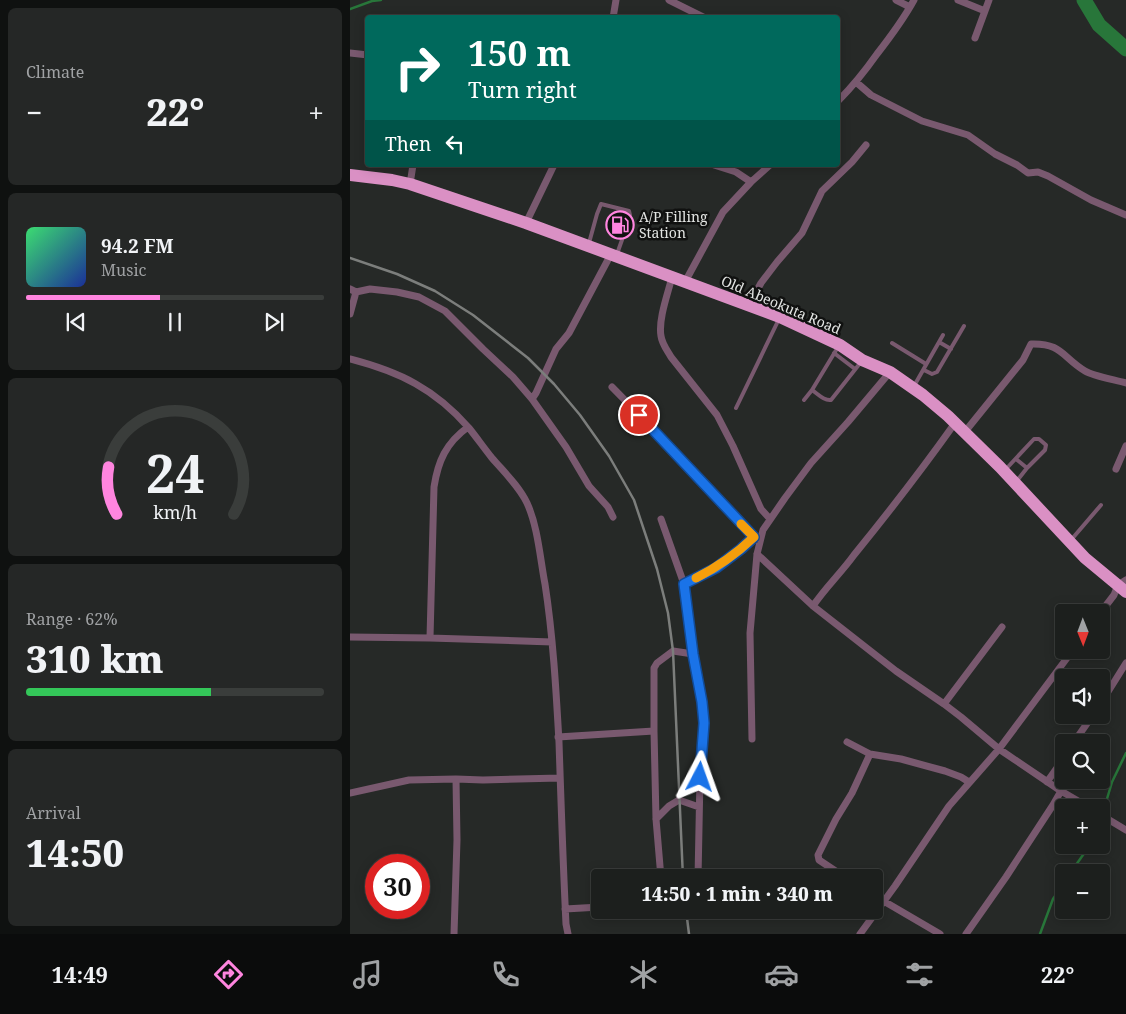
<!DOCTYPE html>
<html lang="en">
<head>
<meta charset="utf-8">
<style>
	:root { --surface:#1c1f1d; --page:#252726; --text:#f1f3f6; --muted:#a0a2a4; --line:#3a3d3b; --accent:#ff85df }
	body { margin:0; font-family:"Noto Serif",serif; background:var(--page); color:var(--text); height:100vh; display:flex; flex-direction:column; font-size:19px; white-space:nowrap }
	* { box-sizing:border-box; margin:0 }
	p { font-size:16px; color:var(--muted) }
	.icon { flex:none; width:28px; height:28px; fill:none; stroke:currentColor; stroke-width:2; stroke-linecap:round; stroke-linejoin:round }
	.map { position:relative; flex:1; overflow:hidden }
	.details { display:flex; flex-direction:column; gap:8px; padding:8px; background:#0f1110; width:350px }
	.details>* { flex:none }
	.hud { position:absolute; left:15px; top:15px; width:475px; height:152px; border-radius:5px; box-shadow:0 2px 12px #0003,0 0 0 1px var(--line); background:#00695c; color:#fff; overflow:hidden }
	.needle { width:32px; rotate:179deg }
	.buttons { position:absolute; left:705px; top:604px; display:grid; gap:10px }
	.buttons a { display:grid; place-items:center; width:55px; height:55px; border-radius:5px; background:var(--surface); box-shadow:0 2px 12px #0003,0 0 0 1px var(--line); font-size:25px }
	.speed { position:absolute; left:15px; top:854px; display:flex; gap:10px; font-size:25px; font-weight:700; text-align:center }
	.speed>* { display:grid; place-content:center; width:65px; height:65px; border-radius:50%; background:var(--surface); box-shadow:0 2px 12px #0003,0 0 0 1px var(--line); line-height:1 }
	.speed .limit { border:8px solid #d22; background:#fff; color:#111 }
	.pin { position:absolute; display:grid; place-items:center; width:42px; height:42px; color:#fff; margin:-21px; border:2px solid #fff; border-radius:50%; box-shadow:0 1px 5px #0007 }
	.me { position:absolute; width:55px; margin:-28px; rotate:4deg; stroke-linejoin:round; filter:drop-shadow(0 0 4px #0008) }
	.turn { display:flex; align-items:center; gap:18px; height:105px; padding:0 20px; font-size:22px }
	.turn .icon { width:65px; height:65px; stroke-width:2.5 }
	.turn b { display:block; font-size:35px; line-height:42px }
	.then { display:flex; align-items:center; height:48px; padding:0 20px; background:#0003; gap:10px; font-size:19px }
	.big { font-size:38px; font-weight:800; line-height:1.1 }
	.details .tile { flex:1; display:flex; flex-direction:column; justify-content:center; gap:8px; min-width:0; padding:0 18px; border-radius:8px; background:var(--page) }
	.details .dial { align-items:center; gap:0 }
	.dial svg { height:130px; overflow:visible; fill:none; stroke:var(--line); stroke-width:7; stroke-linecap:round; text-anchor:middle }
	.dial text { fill:var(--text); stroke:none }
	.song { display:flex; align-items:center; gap:15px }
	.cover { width:60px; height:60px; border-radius:8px; background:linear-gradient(135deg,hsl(140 70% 55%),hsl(230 70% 35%)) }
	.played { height:5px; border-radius:2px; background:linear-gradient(90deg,var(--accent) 45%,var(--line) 45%) }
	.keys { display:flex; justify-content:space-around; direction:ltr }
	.heat { display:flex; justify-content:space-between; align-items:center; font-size:28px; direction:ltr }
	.charge { height:8px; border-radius:4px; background:linear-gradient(90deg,#34c759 62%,var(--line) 0) }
	.trip { position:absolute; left:241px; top:869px; width:292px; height:50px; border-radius:5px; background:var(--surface); box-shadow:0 2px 12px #0003,0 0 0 1px var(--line); font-weight:800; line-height:50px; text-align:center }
	.menu { display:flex; height:80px; justify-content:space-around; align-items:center; background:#0b0c0c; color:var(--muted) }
	.menu .icon { width:35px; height:35px }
	.menu .current { color:var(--accent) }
	.menu b { font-size:22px; color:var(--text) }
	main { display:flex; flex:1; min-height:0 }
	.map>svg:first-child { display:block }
</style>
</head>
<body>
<main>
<section class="details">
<div class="tile"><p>Climate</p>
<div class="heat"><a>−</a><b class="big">22°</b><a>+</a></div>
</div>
<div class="tile">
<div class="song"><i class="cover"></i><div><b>94.2 FM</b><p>Music</p></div></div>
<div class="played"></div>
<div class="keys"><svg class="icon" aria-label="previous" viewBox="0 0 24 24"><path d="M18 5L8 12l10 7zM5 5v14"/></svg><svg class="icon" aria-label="pause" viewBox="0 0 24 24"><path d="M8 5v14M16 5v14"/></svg><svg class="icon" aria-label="next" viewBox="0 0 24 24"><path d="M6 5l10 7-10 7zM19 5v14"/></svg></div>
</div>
<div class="tile dial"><svg viewBox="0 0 100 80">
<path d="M14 69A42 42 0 1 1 86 69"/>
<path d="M14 69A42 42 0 0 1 9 40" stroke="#ff85df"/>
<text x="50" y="56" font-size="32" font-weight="700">24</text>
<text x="50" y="72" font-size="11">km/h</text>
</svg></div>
<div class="tile"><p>Range · 62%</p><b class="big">310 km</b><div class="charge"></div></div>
<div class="tile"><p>Arrival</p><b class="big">14:50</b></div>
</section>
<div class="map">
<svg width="776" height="934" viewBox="0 0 776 934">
	<rect width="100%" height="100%" fill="#262927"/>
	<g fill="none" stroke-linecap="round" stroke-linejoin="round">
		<path stroke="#28763a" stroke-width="2.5" d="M0,9L22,1L31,0
			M751,819L762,782L776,753
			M721,872L740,845
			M690,934L703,899L714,883"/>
		<path stroke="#28763a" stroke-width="15" d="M734,0L749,25L776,49"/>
		<path stroke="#79596f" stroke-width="4" d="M239,243L247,214L251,204L279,211L280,215L279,220L267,254
			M589,342L601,349
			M542,343L576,364
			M484,353L505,369
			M574,370L582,374L587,372L614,326
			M564,386L593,335
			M462,390C468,394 474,401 481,400L511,362
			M454,400L462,390L488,347
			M386,408L429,319
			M666,459L677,468
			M656,469L684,439H689L696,445L695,450L677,468L666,482
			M721,540L751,505"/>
		<path stroke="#79596f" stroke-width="7" d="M319,0L355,18
			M546,0L560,7
			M608,0L635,11
			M263,18L266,0
			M625,38L639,0
			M0,53L18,55
			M506,82L521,95L572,121L618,135L645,154L667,165L678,173L688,172L698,176L741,200L776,215
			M488,101C502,87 515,71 527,54C541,36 553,20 564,0
			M364,165L386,172L401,182
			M60,184L63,165
			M176,223L204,165
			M322,277C318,293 308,320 311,336C312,344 317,350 321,357L367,415L383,446L411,509L420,519
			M335,282L373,212L401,182L420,165
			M0,289L6,292L20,289L47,292L69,297L95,311L133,349L163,377L182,399L216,447L239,486L258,507L263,517
			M399,305L411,283L427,262L452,233L472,191L502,162L516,145
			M0,314L6,292
			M0,359C50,372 85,389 119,428C127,438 134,448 142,458C154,472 169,486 177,503C188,527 190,558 195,584C203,636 206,689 209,742C211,803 213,863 216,924L218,934
			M262,387L309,435L404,537L410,540
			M182,399L186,393L206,349L219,333L261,254
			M614,433L673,360L681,344C712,343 712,357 735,371C743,376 766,380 776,383
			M766,469L776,446
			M311,519L334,584L343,654L352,702L353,723L350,777L348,878
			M407,554L463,606L546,671L594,704L611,717L649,749L711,791L740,808
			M334,584L366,568L391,549L404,537
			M463,606C475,588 491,573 504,555C539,512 573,468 605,423
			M751,612L764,595L768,585L776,580
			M0,637L80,638L202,642
			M80,638L84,487C88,461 96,443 118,427
			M751,703L776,663
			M594,704L652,627
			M208,737L304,731
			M402,739L400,633L407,554L413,530L435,498L461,463L498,422L540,372
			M497,742L520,754L551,759L595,771L611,777L619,782
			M724,742L743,715
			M697,782L714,758
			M0,793L59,780L106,779L133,780L210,778
			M751,815L776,830
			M306,819L319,806L329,800L349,807
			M311,878L306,819L304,731V668L307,663L323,651L343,654
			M496,878L469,860L468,855L486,819L502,793L520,754
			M525,896L590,934
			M215,909L250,907
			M104,934L107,840L106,779
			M510,934L545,886L599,806L649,749L723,650
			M616,934L656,877L703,805L711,791"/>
		<path stroke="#da90c4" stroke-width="12" d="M0,175L42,180L60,184L176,223L430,317L490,345L512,360L540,372L573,395L598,416L650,467L735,558L776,592"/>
		<path stroke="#7c7e7c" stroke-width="2.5" d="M0,258L47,274L85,291L123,315L178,358L204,384L230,415L259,456L284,500L307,569L318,613L323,651L333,878
			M336,910L339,934"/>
	</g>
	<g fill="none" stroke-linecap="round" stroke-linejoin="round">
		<g stroke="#114b97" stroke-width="12">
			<path id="route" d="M289,415L404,537L391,549L366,568L334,584L343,654L352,702L354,723L350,777"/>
		</g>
		<use href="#route" stroke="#1a73e8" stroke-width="9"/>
		<path stroke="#f59e0b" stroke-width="9" d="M346,578C368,567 386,554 404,537L391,524"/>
	</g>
	<defs>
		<g id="fuel-ring" transform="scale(1.4375)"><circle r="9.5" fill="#101110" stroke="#ff85df" stroke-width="1.5"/><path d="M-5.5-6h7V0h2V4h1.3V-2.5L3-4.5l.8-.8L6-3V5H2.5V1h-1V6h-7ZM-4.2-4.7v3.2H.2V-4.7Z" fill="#ff85df"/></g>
	</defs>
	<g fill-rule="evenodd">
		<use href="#fuel-ring" x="270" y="225"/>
	</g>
	<g text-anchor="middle" stroke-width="5" stroke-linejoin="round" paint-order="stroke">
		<g font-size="14" fill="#e3e5e3" stroke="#101110" text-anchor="start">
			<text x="289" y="222">A/P Filling<tspan x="289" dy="16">Station</tspan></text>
		</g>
		<g font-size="14" fill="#e3e5e3" stroke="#101110">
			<text transform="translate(431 305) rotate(23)" y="5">Old Abeokuta Road</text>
		</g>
	</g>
</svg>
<div class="buttons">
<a><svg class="needle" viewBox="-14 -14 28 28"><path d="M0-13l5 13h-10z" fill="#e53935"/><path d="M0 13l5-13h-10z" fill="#a0a2a4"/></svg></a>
<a><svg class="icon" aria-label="sound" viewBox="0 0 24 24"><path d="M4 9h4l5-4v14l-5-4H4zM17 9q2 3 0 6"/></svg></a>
<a><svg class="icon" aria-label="search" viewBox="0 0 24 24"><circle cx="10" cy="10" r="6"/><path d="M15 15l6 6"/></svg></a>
<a>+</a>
<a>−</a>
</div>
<div class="speed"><div class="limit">30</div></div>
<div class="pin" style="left:289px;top:415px;background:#d93025"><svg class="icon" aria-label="arrive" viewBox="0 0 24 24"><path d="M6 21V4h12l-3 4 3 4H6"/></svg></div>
<svg class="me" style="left:350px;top:777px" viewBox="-20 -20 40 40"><path d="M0-17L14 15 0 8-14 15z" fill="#1a73e8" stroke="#fff" stroke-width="4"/></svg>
<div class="trip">14:50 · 1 min · 340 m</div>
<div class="hud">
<div class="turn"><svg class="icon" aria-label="right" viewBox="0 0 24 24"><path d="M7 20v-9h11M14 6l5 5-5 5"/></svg><div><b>150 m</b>Turn right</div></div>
<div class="then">Then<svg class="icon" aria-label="left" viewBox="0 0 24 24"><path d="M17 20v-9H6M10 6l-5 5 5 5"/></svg></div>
</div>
</div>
</main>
<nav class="menu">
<b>14:49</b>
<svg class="icon current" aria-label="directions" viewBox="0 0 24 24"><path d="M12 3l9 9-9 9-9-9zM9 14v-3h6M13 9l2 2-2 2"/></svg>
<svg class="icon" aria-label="music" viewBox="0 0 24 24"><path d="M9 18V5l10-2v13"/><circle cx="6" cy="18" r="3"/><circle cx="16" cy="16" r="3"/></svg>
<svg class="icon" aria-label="phone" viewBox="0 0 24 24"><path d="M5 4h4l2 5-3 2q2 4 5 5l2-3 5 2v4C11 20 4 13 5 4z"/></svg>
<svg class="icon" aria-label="climate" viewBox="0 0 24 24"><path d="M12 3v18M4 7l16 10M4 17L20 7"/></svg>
<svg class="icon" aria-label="car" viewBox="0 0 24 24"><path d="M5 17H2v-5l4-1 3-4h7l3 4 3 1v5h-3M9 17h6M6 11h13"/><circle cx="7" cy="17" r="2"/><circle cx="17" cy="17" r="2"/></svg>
<svg class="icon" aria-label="filters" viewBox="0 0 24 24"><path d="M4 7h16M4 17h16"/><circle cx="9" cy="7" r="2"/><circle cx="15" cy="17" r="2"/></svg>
<b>22°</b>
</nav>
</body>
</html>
